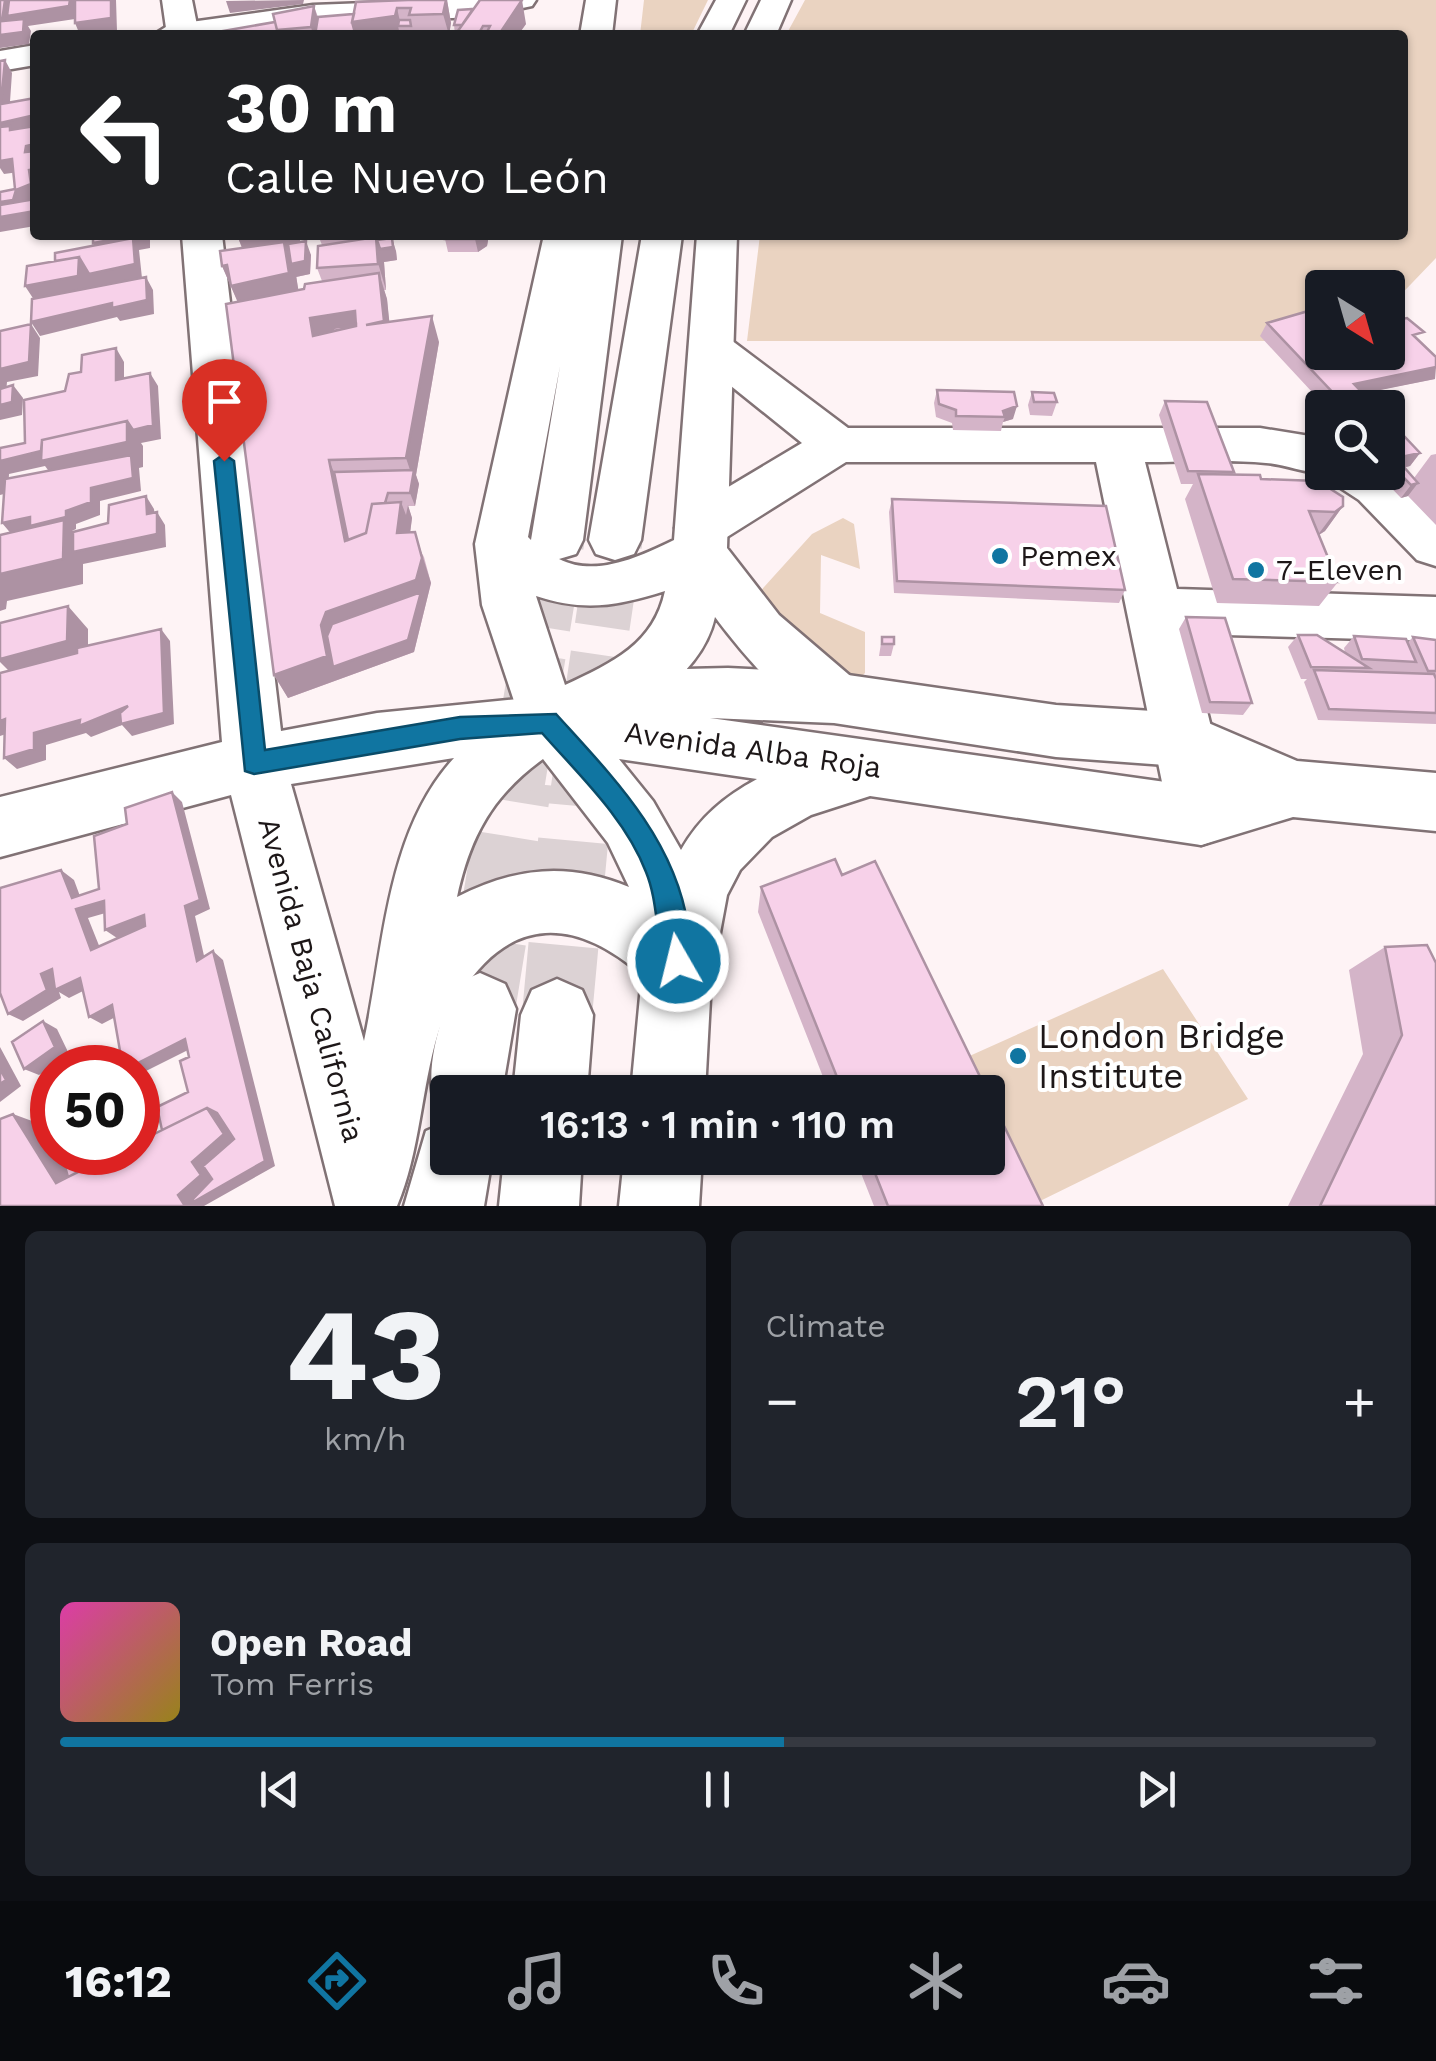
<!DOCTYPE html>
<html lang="en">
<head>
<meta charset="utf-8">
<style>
	:root { --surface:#171b24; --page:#20242c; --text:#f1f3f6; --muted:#9ea1a6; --line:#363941; --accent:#1075a1 }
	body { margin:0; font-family:"Work Sans",sans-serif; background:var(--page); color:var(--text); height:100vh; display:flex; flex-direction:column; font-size:38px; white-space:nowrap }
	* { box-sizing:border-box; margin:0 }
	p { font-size:32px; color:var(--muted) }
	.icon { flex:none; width:55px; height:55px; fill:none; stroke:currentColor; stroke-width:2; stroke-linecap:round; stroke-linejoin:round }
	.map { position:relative; height:1206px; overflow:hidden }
	.drawer { display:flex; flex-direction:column; gap:25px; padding:25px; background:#0d0f14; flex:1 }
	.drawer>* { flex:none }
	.banner { position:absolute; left:30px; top:30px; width:1378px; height:210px; border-radius:10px; box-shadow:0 2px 8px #0004; background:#202124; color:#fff; overflow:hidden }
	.needle { width:65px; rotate:143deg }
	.controls { position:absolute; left:1305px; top:270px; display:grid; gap:20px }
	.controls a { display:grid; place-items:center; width:100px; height:100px; border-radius:10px; background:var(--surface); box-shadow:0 2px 8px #0004; font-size:50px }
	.speed { position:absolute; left:30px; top:1045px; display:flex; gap:20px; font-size:50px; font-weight:700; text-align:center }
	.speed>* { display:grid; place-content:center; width:130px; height:130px; border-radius:50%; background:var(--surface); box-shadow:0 2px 8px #0004; line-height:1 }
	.speed .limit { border:15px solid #d22; background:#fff; color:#111 }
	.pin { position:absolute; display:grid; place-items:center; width:85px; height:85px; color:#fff; margin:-102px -42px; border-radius:50% 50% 50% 0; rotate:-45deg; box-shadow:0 0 10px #0007 }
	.pin .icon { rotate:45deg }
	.me { position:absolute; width:110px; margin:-55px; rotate:352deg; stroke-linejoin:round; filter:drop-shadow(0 0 8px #0008) }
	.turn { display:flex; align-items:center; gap:35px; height:210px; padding:0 30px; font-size:45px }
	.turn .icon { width:130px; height:130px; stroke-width:2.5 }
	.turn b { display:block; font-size:70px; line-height:85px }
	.big { font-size:75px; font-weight:600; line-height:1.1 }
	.drawer .card { flex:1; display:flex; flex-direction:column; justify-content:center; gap:15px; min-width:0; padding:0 35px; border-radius:15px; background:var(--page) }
	.drawer .dial { align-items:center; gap:0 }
	.dial b { font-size:130px; line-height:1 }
	.song { display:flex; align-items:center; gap:30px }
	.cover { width:120px; height:120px; border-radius:15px; background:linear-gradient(135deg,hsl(320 70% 55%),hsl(50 70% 35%)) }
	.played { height:10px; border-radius:5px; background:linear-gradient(90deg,var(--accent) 55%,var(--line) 55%) }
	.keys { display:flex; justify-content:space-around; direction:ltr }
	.heat { display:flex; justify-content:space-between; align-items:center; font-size:55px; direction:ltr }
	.drawer .tiles { flex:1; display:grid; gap:25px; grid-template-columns:1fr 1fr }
	.card:last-child { grid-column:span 2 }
	.trip { position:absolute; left:430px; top:1075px; width:575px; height:100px; border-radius:10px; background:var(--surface); box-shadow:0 2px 8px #0004; font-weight:600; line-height:100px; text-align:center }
	.tabs { display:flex; height:160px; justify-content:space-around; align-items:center; background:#090b0e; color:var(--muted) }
	.tabs .icon { width:70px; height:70px }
	.tabs .selected { color:var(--accent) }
	.tabs b { font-size:45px; color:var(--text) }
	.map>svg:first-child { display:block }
</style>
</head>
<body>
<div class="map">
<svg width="1436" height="1206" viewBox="0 0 1436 1206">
	<rect width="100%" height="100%" fill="#fef3f5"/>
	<path fill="#ead3c1" d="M644,0H708L691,35H640Z
		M805,0H1436V258L1388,308V288H1322V329L1271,341H747L760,235H1402V35H786Z
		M843,518L854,524L860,569L821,555L820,613L865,632V673L860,678L847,677L756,596L812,534Z
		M1163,969L1248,1099L1038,1202L988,1092L965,1058Z"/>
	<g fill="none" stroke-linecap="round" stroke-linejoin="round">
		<path stroke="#dcd2d4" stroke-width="55" stroke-dasharray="55 28" stroke-linecap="butt" d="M516,791L557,540
			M578,791L615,540"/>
		<path stroke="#dcd2d4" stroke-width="70" stroke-dasharray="70 35" stroke-linecap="butt" d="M480,1009L516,788
			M557,1015L578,788"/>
		<g stroke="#817275" stroke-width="5">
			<path id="minor" d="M445,0H536L532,6L480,17L313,23L234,35H153L169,25L313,5Z
				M35,45V65L0,71V51Z
				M711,333L727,337L848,428H1260L1322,438V472H1329C1311,476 1285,464 1266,463C1226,459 1185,462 1145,462L1177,589L1436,597V641L1188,634L1233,816L1224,837L1201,845L1178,837L1169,816L1096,462H846L719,542L701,548L683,542L675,528L683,514L802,443L695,357L689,347L695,337Z
				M1388,469L1436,514V566L1417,560L1359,500L1336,485L1329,472Z"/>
		</g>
		<g stroke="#817275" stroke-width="5">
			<path id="major" d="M162,0H192L199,35H167Z
				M182,235H222L281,731L377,713L548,696L686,669L728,668L834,673L1056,705L1185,713L1297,761L1436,773V831L1293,817L1201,845L870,796L811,815L772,837L740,870L727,895L711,981L705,1092H631L642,975C576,918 512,914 461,993C453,1005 442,1019 438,1033C421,1089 420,1152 397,1206H335L231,795L0,857V797L222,742ZM710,718L834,723L1056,757L1179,766L1215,783L1201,787ZM454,758C386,832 384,948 364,1041L291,784ZM543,759L608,843L629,887C569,862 515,867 457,897C470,837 492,796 543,759ZM619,759L757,779C724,797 700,817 681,850L653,801Z
				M624,1158H702L699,1206H619Z"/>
		</g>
		<g stroke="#817275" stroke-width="5">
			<path id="highway" d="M586,0H616L612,35H580Z
				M716,0H746L729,35H697Z
				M761,0H791L776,35H744Z
				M544,235H622L583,540L576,554L559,559C596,578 641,556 674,540L697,235H737L727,548L779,615L855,680L863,698L855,716C848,718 839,723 832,722C795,719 736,645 715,617C699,688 610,726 548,748L527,740L482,605L475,544ZM560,366L531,540L528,537ZM665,591C654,644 612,663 565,685L536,596C584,612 617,606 665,591Z
				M642,235H682L641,540L634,554L615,560L596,554L589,540Z
				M480,973L505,984L516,1009L502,1092H448V1158H492L484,1206H404L426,1131L447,1122L439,1118C421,1077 438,1025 455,984Z
				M557,979L582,990L593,1015L587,1092H513L521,1015L532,990Z
				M504,1158H582L579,1206H499Z"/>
		</g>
		<use href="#minor" fill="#fff" fill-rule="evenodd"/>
		<use href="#major" fill="#fff" fill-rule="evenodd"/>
		<use href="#highway" fill="#fff" fill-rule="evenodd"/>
	</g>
	<path fill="#d4b4c8" d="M447,0L451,23L449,35H224L275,22L314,6L318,17L354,14Z
		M526,24L518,35H455L454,25Z
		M237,235H300V242L311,255L310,274L296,277V275L298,290L322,281L317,268L322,245L318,235H384L383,239L396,251L397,260L384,262L386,290H384L387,299L389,322L439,342L416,475L419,484L415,506H408L412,518L410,532L424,557L431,583L414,652L288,698L274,675L238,302L222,266L242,248Z
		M489,235L487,246L478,252H448L445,239Z
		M1398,319L1418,340L1435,379L1363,393L1377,408H1325V406L1260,336L1267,323Z
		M937,390L1013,419L1003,422L1001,431L953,430L952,423L936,417L934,403Z
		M1032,392L1057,402L1052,416L1030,415L1028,405Z
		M1165,401L1234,472L1232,475L1261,479L1343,506L1325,531L1319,535L1338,582L1319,606L1217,603L1185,499L1193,484H1181L1159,415Z
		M1388,419L1420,453L1410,466L1404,468L1414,478L1431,455L1436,454V525L1408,496L1401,498L1376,472H1388Z
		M892,499L1125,590L1119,603L894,593L889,512Z
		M1186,617L1252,703L1243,715L1202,713L1179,629Z
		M1298,635L1345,653L1344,648L1354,636L1408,642L1413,637L1436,640V724L1318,720L1304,682L1307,679H1301L1288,647Z
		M882,637L894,644L891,656H879Z
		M835,859L842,875L875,861L1043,1206H874L855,1158H988V1092H829L758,912L761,887Z
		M1385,947L1436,1206H1288L1363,1054L1349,970Z"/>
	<path fill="#ad92a3" d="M5,0H76L75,19L28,26L31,31L29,44L0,48V35Z
		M111,0H116L117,31L80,35L75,23Z
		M304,0L303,4L230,13L226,1Z
		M447,0L451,23L449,35L443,14Z
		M522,0L526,24L518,35H500V33Z
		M314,6L321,30L320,35H313L311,27Z
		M397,8L401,26H398L400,35H356L352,22Z
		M5,60L12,73L9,116L1,104Z
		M35,115V129L27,131L0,129V123Z
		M35,144V159L25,152L26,146Z
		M12,159L19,172L4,174L0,168V161Z
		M35,182V226L0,232V198Z
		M139,235H150V248L139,250L142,278L42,312L25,286L79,257H100L93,243Z
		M237,235H300V253L306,241L311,255L310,274L296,277V275L300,300L242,312L222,266L243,250Z
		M481,235H489L487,246L478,252L475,239Z
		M376,237L380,249L392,238L396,251L397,260L384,262L386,290L378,263Z
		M379,273L387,299L392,347L374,351Z
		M146,277L153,290L154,314L120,321L117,317L40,336L31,322Z
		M355,311L361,338L313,336L310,318Z
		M432,316L439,342L416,475L419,484L415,506L410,493L413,479L406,458Z
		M31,324L40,338L38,376L7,382L5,404L13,385L23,398L22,415L0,420V369Z
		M116,348L124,362V393L116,380Z
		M1436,367L1435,379L1346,397L1354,384Z
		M150,373L158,386L161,439L141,443L143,446V467L139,468L141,491L100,501V515L76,524V529L72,531L83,545L157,512L165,525L166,547L83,564V584L7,601L6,609L0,611V574L13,536L2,523L60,486L45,466L9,474L8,493L0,495V461L127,421Z
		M1017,406L1013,419L1003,422L1005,417L1003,411Z
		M1420,453L1410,466L1396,469V458Z
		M329,460L339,485L376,558L345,541Z
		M1418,483L1408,496L1401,498L1411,485Z
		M146,496L154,509L156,527L147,514Z
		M401,502L406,515L408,505L412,518L407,558L397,533Z
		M1343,506L1325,531L1317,536L1335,512Z
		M415,532L431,583L414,652L288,698L274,675L321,625L326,612Z
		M68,606L88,629V664L21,683L0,662V659Z
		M161,629L170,641L174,724L132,736L122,725L91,737L86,733L46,745V760L17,769L4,758Z
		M5,719L18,730L0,736V721Z
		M172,792L182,802L210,909L195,916L207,969L197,961L185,906Z
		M61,870L74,880L84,907L104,901L116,910L88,918L104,958L91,950Z
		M144,915L155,924L117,938L105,930Z
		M213,951L223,960L275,1166L204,1206H185L178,1195L207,1108L228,1119L265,1161Z
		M52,969L80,978L93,986L69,998L59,992L61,998L23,1021L8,1014L41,974Z
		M112,1005L125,1012L102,1024L89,1017Z
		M43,1021L57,1029L69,1054L39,1075L24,1069Z
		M185,1039L196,1046L138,1075V1068H128Z
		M0,1047L21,1086L0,1102Z
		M13,1114L43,1125L52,1140V1152H122L56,1183Z"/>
	<path fill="#f7d1e9" stroke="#ad92a3" stroke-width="2.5" fill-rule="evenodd" d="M0,0H5L2,21L24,19L23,32L0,35Z
		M9,0H70L69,6L7,16Z
		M75,0H111V18L75,23Z
		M408,0H446L443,14L409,15L411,8H397L395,16L352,22L356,2Z
		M480,0H522L500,33L487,32L490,26H483L478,35H455Z
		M314,6L311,27L277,30L273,14Z
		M473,9L462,25H454L458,10Z
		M354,14L352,22L355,33L315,35L318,17Z
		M399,20H410L411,26H398Z
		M275,22L278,34L224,35L223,31Z
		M5,60L1,104L35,98V115L0,123V61Z
		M10,126V130L35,126V144L26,146L25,152L35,151V169L29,170L31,184L16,190L13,200L0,202V192L15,189L12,159L0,161V127Z
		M35,169V182L31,183L29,170Z
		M35,199V211L0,217V205Z
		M93,235H139L93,243Z
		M446,235H481L475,239H445Z
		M376,237L378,264L317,268L318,246Z
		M133,238L135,264L89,274L79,257L55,261V253Z
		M392,238L393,247L380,249L377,240Z
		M306,241L305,261L291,264L288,244Z
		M284,242L289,273L231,286L227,265L222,266L220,251Z
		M79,257L78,276L25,286L27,266Z
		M379,273L384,321L366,325L432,316L406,458L329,460L345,541L366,533L372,504L401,502L397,533L415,532L422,558L416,580L326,612L321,625L327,656L274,675L226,304L304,289L305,284ZM355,311L356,326L313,336L310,318Z
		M146,277L147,300L112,308V303L31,322L32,299Z
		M1388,302L1401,314L1393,316L1397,320L1407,318L1424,332L1413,335L1436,357V367L1354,384L1377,408H1336L1329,400L1338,398L1267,323L1322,307V352H1388Z
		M31,324L29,362L0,369V331Z
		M356,324V326L333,331V328Z
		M116,348V380L150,373L153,425L133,430L127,421L42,440L41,451L0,461V448L25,443L24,400L65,391L69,374L81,372L82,355Z
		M13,385L12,402L0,405V389Z
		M937,390L1014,392L1017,406L1003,411L1005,417L956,416V410L939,404Z
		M1032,392L1054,393L1057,402H1034Z
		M1165,401L1207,402L1234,472L1188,471Z
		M1388,419L1420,453L1396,458L1418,483L1411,485L1388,461Z
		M127,421V442L41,461L42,440Z
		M131,455L133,478L91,488V502L66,511V517L30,526V517L2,523L5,479Z
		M414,470L410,493H388L385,503L372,504L366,533L348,540L334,472Z
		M1198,474L1260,475L1261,479L1318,481L1343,497V506L1335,512L1309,511L1338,582L1233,579Z
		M146,496L147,514L157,512V534L73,552V532L108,523L109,505Z
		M892,499L1106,506L1125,590L897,581Z
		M64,520L63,559L0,574V535Z
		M421,592L408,640L333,667L327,636L332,624Z
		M68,606L67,641L0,659V623Z
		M1186,617L1225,618L1252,703L1210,702Z
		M161,629L164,713L121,724L120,713L128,706L79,726L80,720L34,733V749L4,758L5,719L0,721V673L77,653V648Z
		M1298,635H1317L1369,668L1311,667Z
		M1354,636L1406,639L1416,662L1362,659Z
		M882,637H894V644H882Z
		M1413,637L1436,640V671H1428Z
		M1314,670L1434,674L1436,679V713L1329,709Z
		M172,792L200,900L185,906L197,961L213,951L265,1161L195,1201L192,1200L212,1179L203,1166L234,1139L217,1113L207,1108L162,1130L157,1107L188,1092L180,1061L189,1057L185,1039L128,1068H123L112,1005L89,1017L80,978L55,990L52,969L41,974L47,990L8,1014L0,993V888L61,870L72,898L99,889L94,836L127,824L125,808ZM104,901L105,930L144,915L145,926L91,950L76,909Z
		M835,859L842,875L875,861L1043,1206H888L869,1158H988V1092H843L761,887Z
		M1427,945L1436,963V1206H1320L1402,1035L1385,947Z
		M43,1021L55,1047L24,1069L12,1042Z
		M0,1069L6,1080L0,1084Z
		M207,1108L224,1134L192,1162L201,1175L178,1195L185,1206H0V1119L13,1114L56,1183L117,1152H138V1142Z
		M61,1152H110L111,1156L68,1177Z"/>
	<path fill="#1075a1" stroke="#0a4c69" stroke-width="2.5" d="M224,454L234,461L265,750L460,717L556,714C613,777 675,839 688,926C690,942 695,957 689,971L678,976L668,971C655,940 659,904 646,872C626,819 579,775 542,733L460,739L254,774L245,771L214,461Z"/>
	<g fill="#1075a1" stroke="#fff" stroke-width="4">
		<circle cx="1000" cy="556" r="10"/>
		<circle cx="1256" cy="570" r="10"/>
		<circle cx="1018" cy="1056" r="10"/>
	</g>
	<g text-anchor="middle" stroke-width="8" stroke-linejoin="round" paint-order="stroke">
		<g font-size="30" fill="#1d1718" stroke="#fff" text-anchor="start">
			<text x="1020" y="566">Pemex</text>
			<text x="1276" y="580">7-Eleven</text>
		</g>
		<g font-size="30" fill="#1d1718" stroke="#fff">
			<text transform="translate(753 750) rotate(8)" y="10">Avenida Alba Roja</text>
			<text transform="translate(311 980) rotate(75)" y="10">Avenida Baja California</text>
		</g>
		<g font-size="35" fill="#1d1718" stroke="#fff" text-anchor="start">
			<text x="1038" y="1048">London Bridge<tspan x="1038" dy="40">Institute</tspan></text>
		</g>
	</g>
</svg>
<div class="controls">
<a><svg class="needle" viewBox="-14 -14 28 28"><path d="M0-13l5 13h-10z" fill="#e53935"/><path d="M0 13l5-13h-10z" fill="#9ea1a6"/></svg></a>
<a><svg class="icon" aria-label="search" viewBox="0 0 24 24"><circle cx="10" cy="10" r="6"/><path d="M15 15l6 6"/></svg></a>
</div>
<div class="speed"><div class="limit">50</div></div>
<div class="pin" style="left:224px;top:461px;background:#d93025"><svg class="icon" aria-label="arrive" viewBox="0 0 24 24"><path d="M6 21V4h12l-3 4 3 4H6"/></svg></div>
<svg class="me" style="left:678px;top:961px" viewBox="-20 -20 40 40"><circle r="17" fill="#1075a1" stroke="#fff" stroke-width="3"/><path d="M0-11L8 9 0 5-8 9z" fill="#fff"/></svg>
<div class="trip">16:13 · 1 min · 110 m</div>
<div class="banner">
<div class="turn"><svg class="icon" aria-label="left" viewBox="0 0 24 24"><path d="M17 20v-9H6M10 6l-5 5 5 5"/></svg><div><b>30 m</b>Calle Nuevo León</div></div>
</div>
</div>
<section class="drawer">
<div class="tiles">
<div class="card dial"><b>43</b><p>km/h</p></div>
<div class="card"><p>Climate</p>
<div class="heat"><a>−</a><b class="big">21°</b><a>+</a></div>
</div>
<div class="card">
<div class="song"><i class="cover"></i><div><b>Open Road</b><p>Tom Ferris</p></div></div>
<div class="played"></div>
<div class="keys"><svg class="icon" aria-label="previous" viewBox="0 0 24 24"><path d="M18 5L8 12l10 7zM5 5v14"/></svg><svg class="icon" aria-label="pause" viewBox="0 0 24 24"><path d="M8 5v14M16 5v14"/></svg><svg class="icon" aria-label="next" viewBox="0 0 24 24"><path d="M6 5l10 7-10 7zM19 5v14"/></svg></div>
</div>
</div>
</section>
<nav class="tabs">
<b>16:12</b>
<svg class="icon selected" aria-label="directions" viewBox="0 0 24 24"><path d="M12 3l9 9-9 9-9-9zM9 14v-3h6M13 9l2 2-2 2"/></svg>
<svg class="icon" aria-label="music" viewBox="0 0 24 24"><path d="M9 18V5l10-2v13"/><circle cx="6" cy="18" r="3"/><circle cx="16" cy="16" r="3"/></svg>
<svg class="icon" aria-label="phone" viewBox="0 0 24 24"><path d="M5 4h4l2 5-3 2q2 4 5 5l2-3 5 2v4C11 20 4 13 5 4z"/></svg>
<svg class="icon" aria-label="climate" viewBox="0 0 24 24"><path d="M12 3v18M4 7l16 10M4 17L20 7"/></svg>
<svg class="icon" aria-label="car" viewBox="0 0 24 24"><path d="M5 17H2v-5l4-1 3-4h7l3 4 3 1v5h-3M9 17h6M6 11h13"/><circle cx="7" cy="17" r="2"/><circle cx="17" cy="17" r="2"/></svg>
<svg class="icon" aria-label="filters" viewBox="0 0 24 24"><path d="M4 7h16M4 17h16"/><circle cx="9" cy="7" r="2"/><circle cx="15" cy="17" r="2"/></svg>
</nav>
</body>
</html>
